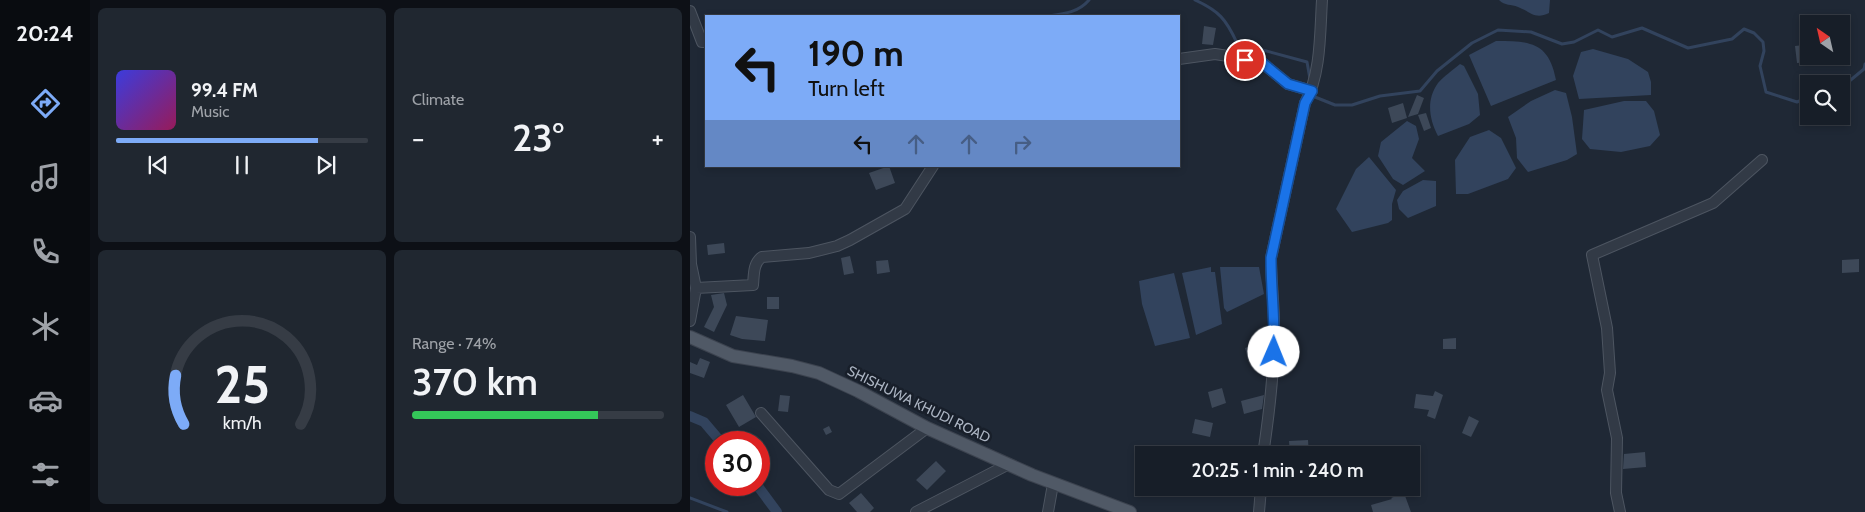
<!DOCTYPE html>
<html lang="en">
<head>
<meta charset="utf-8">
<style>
	:root { --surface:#171e28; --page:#202730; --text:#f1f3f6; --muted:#9ea2a8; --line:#363c45; --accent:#7dabf7 }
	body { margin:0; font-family:Cabin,sans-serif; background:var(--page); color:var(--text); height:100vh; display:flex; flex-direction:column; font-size:19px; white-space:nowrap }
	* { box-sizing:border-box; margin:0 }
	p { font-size:16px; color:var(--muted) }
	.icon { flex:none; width:28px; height:28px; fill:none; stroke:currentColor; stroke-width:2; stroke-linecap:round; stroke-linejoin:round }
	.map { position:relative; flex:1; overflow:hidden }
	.panel { display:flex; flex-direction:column; gap:8px; padding:8px; background:#0d1016; width:600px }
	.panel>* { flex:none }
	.guide { position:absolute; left:15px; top:15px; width:475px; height:152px; border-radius:0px; box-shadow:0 2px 8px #0003,0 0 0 1px var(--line); background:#7dabf7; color:#111; overflow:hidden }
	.needle { width:32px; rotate:326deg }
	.tools { position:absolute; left:1110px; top:15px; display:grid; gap:10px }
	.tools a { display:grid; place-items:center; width:50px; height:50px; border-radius:0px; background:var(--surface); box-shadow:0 2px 8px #0003,0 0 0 1px var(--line); font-size:25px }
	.speed { position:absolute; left:15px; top:431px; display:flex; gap:10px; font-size:25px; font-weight:700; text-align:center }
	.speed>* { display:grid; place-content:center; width:65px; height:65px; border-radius:50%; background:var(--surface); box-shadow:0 2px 8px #0003,0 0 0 1px var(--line); line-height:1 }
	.speed .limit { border:8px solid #d22; background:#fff; color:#111 }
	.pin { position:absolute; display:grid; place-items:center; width:42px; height:42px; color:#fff; margin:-21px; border:2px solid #fff; border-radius:50%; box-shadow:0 1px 5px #0007 }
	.me { position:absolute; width:55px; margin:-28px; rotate:1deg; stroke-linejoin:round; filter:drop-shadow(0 0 4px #0008) }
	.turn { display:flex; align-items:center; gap:18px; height:105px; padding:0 20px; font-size:22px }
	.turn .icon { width:65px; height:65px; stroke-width:2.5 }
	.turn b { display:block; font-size:35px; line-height:42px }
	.lanes { display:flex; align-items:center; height:48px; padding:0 20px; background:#0003; justify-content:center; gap:25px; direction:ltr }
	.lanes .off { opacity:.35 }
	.big { font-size:38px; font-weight:600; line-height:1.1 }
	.panel .widget { flex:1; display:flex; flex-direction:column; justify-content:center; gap:8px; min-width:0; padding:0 18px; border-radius:8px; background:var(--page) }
	.panel .dial { align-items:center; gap:0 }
	.dial svg { height:130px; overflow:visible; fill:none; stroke:var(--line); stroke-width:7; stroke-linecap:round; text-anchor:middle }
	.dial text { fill:var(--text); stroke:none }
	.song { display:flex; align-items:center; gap:15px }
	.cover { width:60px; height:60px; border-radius:8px; background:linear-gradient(135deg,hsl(240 70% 55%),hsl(330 70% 35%)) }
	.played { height:5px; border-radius:2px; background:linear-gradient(90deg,var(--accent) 80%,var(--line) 80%) }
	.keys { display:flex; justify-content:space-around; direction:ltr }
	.heat { display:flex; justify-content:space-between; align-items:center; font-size:28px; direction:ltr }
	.charge { height:8px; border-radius:4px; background:linear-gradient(90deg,#34c759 74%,var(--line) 0) }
	.panel .tiles { flex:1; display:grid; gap:8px; grid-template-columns:repeat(2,1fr) }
	.trip { position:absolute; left:445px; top:446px; width:285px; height:50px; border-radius:0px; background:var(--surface); box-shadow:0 2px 8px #0003,0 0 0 1px var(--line); font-weight:600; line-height:50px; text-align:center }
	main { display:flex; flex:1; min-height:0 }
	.tab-bar { display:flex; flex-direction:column; width:90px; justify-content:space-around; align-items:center; background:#090c10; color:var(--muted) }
	.tab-bar .icon { width:35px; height:35px }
	.tab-bar .active { color:var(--accent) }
	.tab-bar b { font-size:22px; color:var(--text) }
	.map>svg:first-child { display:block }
</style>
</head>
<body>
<main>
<nav class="tab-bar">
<b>20:24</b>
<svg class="icon active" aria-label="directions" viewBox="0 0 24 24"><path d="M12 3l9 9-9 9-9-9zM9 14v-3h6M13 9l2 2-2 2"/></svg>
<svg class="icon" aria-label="music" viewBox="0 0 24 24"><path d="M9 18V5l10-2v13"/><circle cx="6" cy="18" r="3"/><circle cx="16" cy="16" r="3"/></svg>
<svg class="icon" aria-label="phone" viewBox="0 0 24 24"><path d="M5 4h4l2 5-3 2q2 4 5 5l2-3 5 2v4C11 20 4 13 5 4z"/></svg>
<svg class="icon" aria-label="climate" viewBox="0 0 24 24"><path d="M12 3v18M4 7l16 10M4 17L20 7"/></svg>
<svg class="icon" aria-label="car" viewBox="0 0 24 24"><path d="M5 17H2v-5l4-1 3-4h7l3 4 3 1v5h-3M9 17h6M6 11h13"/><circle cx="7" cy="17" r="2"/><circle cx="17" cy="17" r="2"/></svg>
<svg class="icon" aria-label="filters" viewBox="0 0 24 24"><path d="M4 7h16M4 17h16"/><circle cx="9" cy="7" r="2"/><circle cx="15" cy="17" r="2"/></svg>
</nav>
<section class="panel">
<div class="tiles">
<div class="widget">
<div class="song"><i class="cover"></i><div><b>99.4 FM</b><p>Music</p></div></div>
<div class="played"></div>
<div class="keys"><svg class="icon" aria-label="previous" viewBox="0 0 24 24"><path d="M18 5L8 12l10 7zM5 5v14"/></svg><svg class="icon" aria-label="pause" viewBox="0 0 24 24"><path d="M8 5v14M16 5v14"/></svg><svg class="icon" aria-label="next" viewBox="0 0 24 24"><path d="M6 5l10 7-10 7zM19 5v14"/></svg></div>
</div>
<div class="widget"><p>Climate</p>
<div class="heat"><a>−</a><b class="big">23°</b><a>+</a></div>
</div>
<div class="widget dial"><svg viewBox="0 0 100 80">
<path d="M14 69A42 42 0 1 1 86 69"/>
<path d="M14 69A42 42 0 0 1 9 39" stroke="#7dabf7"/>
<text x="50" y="56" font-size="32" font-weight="700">25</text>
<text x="50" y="72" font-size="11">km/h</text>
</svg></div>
<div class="widget"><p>Range · 74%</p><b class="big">370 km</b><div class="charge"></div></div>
</div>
</section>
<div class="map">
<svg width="1175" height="512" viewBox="0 0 1175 512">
	<rect width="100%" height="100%" fill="#1f2835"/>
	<path fill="#32435d" d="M809,0H860L859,13C845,20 841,12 828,7C821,4 815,6 809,0Z
		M806,41C840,41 859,42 866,80L801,106L779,55Z
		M903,49L938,59L958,72L961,82V95L889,99L883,76L891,52Z
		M770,64L774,66L788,94L790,115L779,124L748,136C739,119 736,100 748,83C754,76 763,70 770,64Z
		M865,90L876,93L882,117L887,154L877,160L838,172L827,158L826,138L818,117L841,101Z
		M934,101H956L964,111L970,135L960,146L931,152L900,149L892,139L894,110Z
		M717,121L726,126L729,139L722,158L735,171L713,185L703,179L688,156L691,142Z
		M799,130L811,138L826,168L818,179L778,194H766L765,160L780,137Z
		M679,157L706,190L702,204V220L698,223L662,232L646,209L666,169Z
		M733,180L746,181V206L718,218L709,209L707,200L713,191Z
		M521,267V272H525L532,324L506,335L492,273Z
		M530,267H569L574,294L537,312L534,308Z
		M484,273L500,338L465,346L452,304L449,281Z"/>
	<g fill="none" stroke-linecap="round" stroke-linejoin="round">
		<path stroke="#32435d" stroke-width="3" d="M505,0C529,11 536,19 547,43L617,62L620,79
			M357,16C373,14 388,13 399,0
			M1151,88L1174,69L1175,64
			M625,97L645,105H662L690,96L730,91L747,71L782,43L808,30L841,32L872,44L884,42L908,30L922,37L952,28L998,48L1042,39L1054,29L1064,33L1073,42L1074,51L1070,66L1076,92L1107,102L1119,97
			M0,498L37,512"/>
		<path stroke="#32435d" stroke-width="10" d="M0,416L14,422L31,442
			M67,485L87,512"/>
	</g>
	<path fill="#3d4858" d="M514,26L526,28L523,45L512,44Z
		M1114,45L1115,55H1119V62L1107,63L1105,46Z
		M727,95L734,98L728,114L718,117Z
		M713,103L717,118L702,123L698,108Z
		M736,113L741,128L734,131L728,115Z
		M199,166L205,183L186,190L179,173Z
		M34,243L35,253L18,255L17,245Z
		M160,256L164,273L154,275L151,258Z
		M1169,259V272L1152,273V260Z
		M198,260L200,272L187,274L186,261Z
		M34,293L37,305L24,332L14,327L24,307L21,295Z
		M77,297H89V309H77Z
		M46,316L78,320L75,341L52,339L40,335Z
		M766,338V349H753V339Z
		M572,342L576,353L558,359L555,348Z
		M10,358L20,362L14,378L0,373V362L7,365Z
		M532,388L536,403L522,408L518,392Z
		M745,391L753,395L745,419L737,416L739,410L724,408L726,394L743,396Z
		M53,395L66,417L49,427L36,405Z
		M90,395L100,396L98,412L88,411Z
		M574,395L572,409L554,414L551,401Z
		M779,416L789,421L781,437L772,433Z
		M505,419L523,423L520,437L502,433Z
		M139,426L142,432L136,435L133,429Z
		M618,440L619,455H600L599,441Z
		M955,452L956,467L933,469L934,454Z
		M246,461L256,471L237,490L226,480Z
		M171,493L184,508L180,512H167L159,503Z
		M714,493L721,512H683L681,505L702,499L701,498Z"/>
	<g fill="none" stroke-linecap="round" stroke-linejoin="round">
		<g stroke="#4d5561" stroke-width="12">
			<path id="minor" d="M0,11L12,42H16
				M489,59L525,54L570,61L598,84L622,91
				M0,237L1,264L6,288L0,321
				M6,288L63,285C64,275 63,263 72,257L119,253L147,246L160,240L215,209L243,166
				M71,413L139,490L149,494L237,428
				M573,455C579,415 584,376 584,336C585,310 581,284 581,258L615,103C631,75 630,32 632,0
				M226,512L319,464
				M358,512L363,484
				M569,512L571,488
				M930,512L926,493L927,438L917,390L920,373L917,328L902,255L1023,203L1072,160"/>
		</g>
		<g stroke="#3c434f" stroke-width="14">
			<path id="major" d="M0,337L43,356L102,366L129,373L168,391L237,428L342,475L440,512"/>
		</g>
		<use href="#minor" stroke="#323a46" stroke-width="10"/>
		<use href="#major" stroke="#505966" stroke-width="12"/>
	</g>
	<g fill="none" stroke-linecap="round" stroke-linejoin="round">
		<g stroke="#114b97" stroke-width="12">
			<path id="route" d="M555,60L570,61L598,84L622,91L615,103L581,258C581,290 585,321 584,352"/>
		</g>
		<use href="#route" stroke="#1a73e8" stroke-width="9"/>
	</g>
	<g text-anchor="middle" stroke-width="5" stroke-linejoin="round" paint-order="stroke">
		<g font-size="14" fill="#acb5c3" stroke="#181f2a">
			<text transform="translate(229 404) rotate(26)" y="5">SHISHUWA KHUDI ROAD</text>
		</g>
	</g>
</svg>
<div class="tools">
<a><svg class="needle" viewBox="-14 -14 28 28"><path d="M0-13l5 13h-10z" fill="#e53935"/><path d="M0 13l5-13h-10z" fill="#9ea2a8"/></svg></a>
<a><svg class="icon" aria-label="search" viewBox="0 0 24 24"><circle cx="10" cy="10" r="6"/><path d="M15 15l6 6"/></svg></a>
</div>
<div class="speed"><div class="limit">30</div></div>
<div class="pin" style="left:555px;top:60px;background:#d93025"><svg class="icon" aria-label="arrive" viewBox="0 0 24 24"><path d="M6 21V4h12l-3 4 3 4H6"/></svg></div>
<svg class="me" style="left:584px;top:352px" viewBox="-20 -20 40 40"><circle r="19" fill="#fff"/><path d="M0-13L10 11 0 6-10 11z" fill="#1a73e8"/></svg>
<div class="trip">20:25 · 1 min · 240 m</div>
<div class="guide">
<div class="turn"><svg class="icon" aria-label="left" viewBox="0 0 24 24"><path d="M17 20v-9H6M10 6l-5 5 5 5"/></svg><div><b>190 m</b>Turn left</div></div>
<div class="lanes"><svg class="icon" aria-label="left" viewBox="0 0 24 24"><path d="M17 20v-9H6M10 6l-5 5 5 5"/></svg><svg class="icon off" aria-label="ahead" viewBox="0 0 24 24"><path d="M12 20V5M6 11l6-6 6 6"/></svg><svg class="icon off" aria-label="ahead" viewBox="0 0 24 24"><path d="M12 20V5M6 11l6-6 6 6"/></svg><svg class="icon off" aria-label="right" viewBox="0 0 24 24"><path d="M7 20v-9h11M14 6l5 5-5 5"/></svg></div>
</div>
</div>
</main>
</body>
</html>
